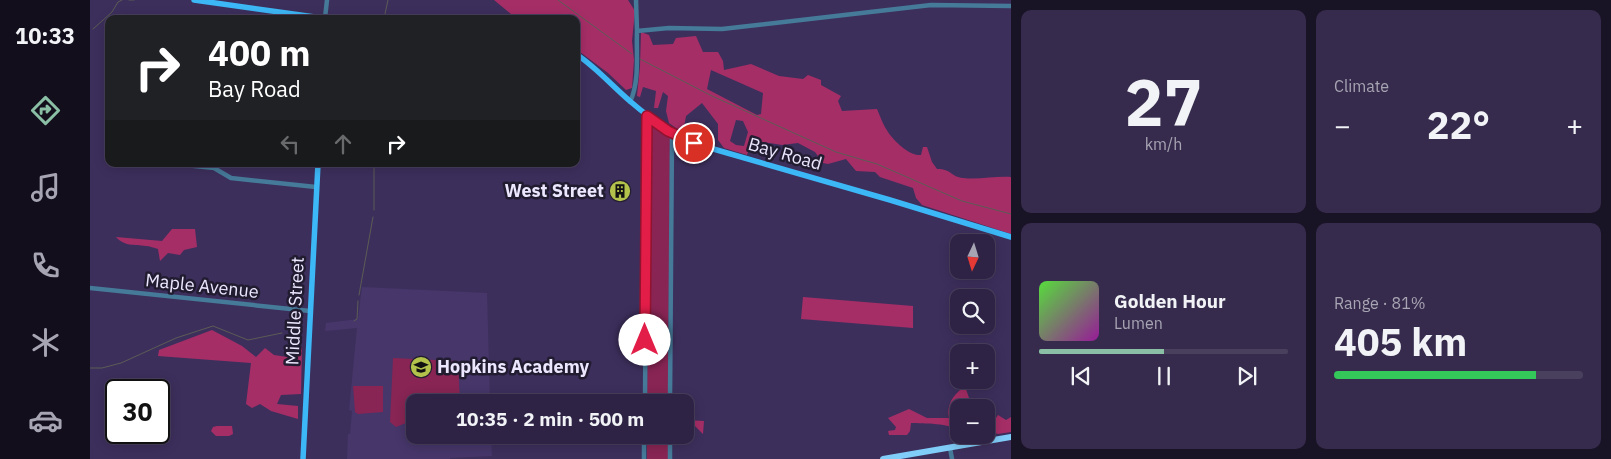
<!DOCTYPE html>
<html lang="en">
<head>
<meta charset="utf-8">
<style>
	:root { --surface:#2e2345; --page:#362b4c; --text:#f1f3f6; --muted:#a7a4b3; --line:#49405e; --accent:#8abfa5 }
	body { margin:0; font-family:"IBM Plex Sans",sans-serif; background:var(--page); color:var(--text); height:100vh; display:flex; flex-direction:column; font-size:19px; white-space:nowrap }
	* { box-sizing:border-box; margin:0 }
	p { font-size:16px; color:var(--muted) }
	.icon { flex:none; width:28px; height:28px; fill:none; stroke:currentColor; stroke-width:2; stroke-linecap:round; stroke-linejoin:round }
	.map { position:relative; flex:1; overflow:hidden }
	.side { display:flex; flex-direction:column; gap:10px; padding:10px; background:#191326; width:600px }
	.side>* { flex:none }
	.top-card { position:absolute; left:15px; top:15px; width:475px; height:152px; border-radius:10px; box-shadow:0 2px 12px #0003,0 0 0 1px var(--line); background:#202124; color:#fff; overflow:hidden }
	.needle { width:32px; rotate:184deg }
	.tools { position:absolute; left:860px; top:234px; display:grid; gap:10px }
	.tools a { display:grid; place-items:center; width:45px; height:45px; border-radius:10px; background:var(--surface); box-shadow:0 2px 12px #0003,0 0 0 1px var(--line); font-size:25px }
	.speed { position:absolute; left:15px; top:379px; display:flex; gap:10px; font-size:25px; font-weight:700; text-align:center }
	.speed>* { display:grid; place-content:center; width:65px; height:65px; border-radius:50%; background:var(--surface); box-shadow:0 2px 12px #0003,0 0 0 1px var(--line); line-height:1 }
	.speed .limit { border:2px solid #111; border-radius:8px; background:#fff; color:#111 }
	.pin { position:absolute; display:grid; place-items:center; width:42px; height:42px; color:#fff; margin:-21px; border:2px solid #fff; border-radius:50%; box-shadow:0 1px 5px #0007 }
	.me { position:absolute; width:55px; margin:-28px; rotate:0deg; stroke-linejoin:round; filter:drop-shadow(0 0 4px #0008) }
	.turn { display:flex; align-items:center; gap:18px; height:105px; padding:0 20px; font-size:22px }
	.turn .icon { width:65px; height:65px; stroke-width:2.5 }
	.turn b { display:block; font-size:35px; line-height:42px }
	.lanes { display:flex; align-items:center; height:48px; padding:0 20px; background:#0003; justify-content:center; gap:25px; direction:ltr }
	.lanes .off { opacity:.35 }
	.big { font-size:38px; font-weight:700; line-height:1.1 }
	.side .card { flex:1; display:flex; flex-direction:column; justify-content:center; gap:8px; min-width:0; padding:0 18px; border-radius:10px; background:var(--page) }
	.side .dial { align-items:center; gap:0 }
	.dial b { font-size:65px; line-height:1 }
	.song { display:flex; align-items:center; gap:15px }
	.cover { width:60px; height:60px; border-radius:8px; background:linear-gradient(135deg,hsl(110 70% 55%),hsl(300 70% 35%)) }
	.played { height:5px; border-radius:2px; background:linear-gradient(90deg,var(--accent) 50%,var(--line) 50%) }
	.keys { display:flex; justify-content:space-around; direction:ltr }
	.heat { display:flex; justify-content:space-between; align-items:center; font-size:28px; direction:ltr }
	.charge { height:8px; border-radius:4px; background:linear-gradient(90deg,#34c759 81%,var(--line) 0) }
	.side .tiles { flex:1; display:grid; gap:10px; grid-template-columns:repeat(2,1fr) }
	.trip { position:absolute; left:316px; top:394px; width:288px; height:50px; border-radius:10px; background:var(--surface); box-shadow:0 2px 12px #0003,0 0 0 1px var(--line); font-weight:700; line-height:50px; text-align:center }
	main { display:flex; flex:1; min-height:0 }
	.tab-bar { display:flex; flex-direction:column; width:90px; justify-content:space-around; align-items:center; background:#120e1c; color:var(--muted) }
	.tab-bar .icon { width:35px; height:35px }
	.tab-bar .selected { color:var(--accent) }
	.tab-bar b { font-size:22px; color:var(--text) }
	.map>svg:first-child { display:block }
</style>
</head>
<body>
<main>
<nav class="tab-bar">
<b>10:33</b>
<svg class="icon selected" aria-label="directions" viewBox="0 0 24 24"><path d="M12 3l9 9-9 9-9-9zM9 14v-3h6M13 9l2 2-2 2"/></svg>
<svg class="icon" aria-label="music" viewBox="0 0 24 24"><path d="M9 18V5l10-2v13"/><circle cx="6" cy="18" r="3"/><circle cx="16" cy="16" r="3"/></svg>
<svg class="icon" aria-label="phone" viewBox="0 0 24 24"><path d="M5 4h4l2 5-3 2q2 4 5 5l2-3 5 2v4C11 20 4 13 5 4z"/></svg>
<svg class="icon" aria-label="climate" viewBox="0 0 24 24"><path d="M12 3v18M4 7l16 10M4 17L20 7"/></svg>
<svg class="icon" aria-label="car" viewBox="0 0 24 24"><path d="M5 17H2v-5l4-1 3-4h7l3 4 3 1v5h-3M9 17h6M6 11h13"/><circle cx="7" cy="17" r="2"/><circle cx="17" cy="17" r="2"/></svg>
</nav>
<div class="map">
<svg width="921" height="459" viewBox="0 0 921 459">
	<rect width="100%" height="100%" fill="#3d2f5c"/>
	<path fill="#46366a" d="M272,287L397,293L400,402H325V435H401L402,456L360,458V459H257L258,434H260L262,411L259,410L267,328L235,331L236,323L268,319Z"/>
	<path fill="#882554" d="M559,123L580,135L578,402H557Z
		M303,358L368,361L370,402H325V423H316L306,427L300,422Z
		M263,386H293V412L268,414L265,412Z
		M557,435H578V459H557Z"/>
	<path fill="#a62e67" fill-rule="evenodd" d="M404,0H538L545,11L542,41L544,60L542,88L536,90L518,73L486,49V19H427Z
		M551,32L559,35L563,45L583,44L586,38L606,36L613,52H628L633,61L634,70L661,64L689,76L713,79L718,75L731,80V85L751,96L748,101L752,111L787,109C790,116 793,125 798,132C804,141 819,156 831,155L833,147H837L842,162L847,169C862,169 861,177 873,178C889,180 905,176 921,177V234L832,205L826,198L823,188L790,177L785,172L766,171L756,159L738,164L733,163L725,152L708,143L692,145L662,140L657,155L634,148L628,140V124L612,103L596,116L593,133L579,123L576,111L578,96L573,92L568,108H564L566,91L553,87L550,97L547,96L550,66ZM621,70L673,93L671,114L667,115L617,89ZM646,120L653,121L658,132L654,146L646,145L640,141Z
		M82,229H105L107,247L94,250L90,255L78,253L70,261L68,249C64,248 60,246 56,246C44,244 35,247 26,237L72,241Z
		M713,297L823,306V328L711,319Z
		M122,330L152,346L166,357L175,348L184,355L197,357L212,347L211,394L191,395L187,404L208,406V419L181,411L170,404L162,408L156,404L161,363L68,356L69,350Z
		M875,386L882,407L869,408V432C861,422 833,424 821,423L820,431L817,435H799L798,431L805,430L806,427L798,418L819,409L837,418H859C856,404 864,394 875,386Z
		M908,415L916,420L921,417V432L908,434L902,432L904,421Z
		M595,416L596,420L614,421L613,434L604,425H595Z
		M127,426H142L143,434L139,436H126L121,431L123,427Z"/>
	<g fill="none" stroke-linecap="round" stroke-linejoin="round">
		<path stroke="#5b5c55" stroke-width="1" d="M39,0H44
			M468,0L542,54
			M295,14L298,0
			M3,29L22,12L28,2L32,0
			M550,59L622,96L746,152L787,164L872,201L921,214
			M284,210V164
			M269,295L283,217
			M264,321L267,319L268,301
			M0,368H12L31,363L86,338L123,326L158,340L192,333"/>
		<path stroke="#467a99" stroke-width="4.5" d="M546,0L547,31
			M235,18L237,0
			M540,102C550,81 546,53 547,31L579,28L632,29L841,5L921,6
			M85,164L124,168L141,178L226,187
			M0,288L220,311
			M555,402L557,116
			M580,402L582,133
			M580,435V459
			M860,448L862,459
			M554,459V435"/>
		<path stroke="#3db8f7" stroke-width="5.5" d="M104,0L225,17L251,19
			M486,54C507,68 522,86 541,102C565,123 589,138 620,148L800,200L921,237
			M213,459L228,164"/>
		<path stroke="#81cdf9" stroke-width="6" d="M793,459L921,437"/>
	</g>
	<g fill="none" stroke-linecap="round" stroke-linejoin="round">
		<g stroke="#92132f" stroke-width="12">
			<path id="route" d="M555,340L557,116L578,131L604,143"/>
		</g>
		<use href="#route" stroke="#e11d48" stroke-width="9"/>
	</g>
	<defs>
		<g id="building-disc" transform="scale(1.125)"><circle r="9.5" fill="#b3c24b" stroke="#221c31"/><path d="M-4-6H4V6H1V3H-1V6H-4ZM-2.5-4.3h1.7v1.8h-1.7ZM.8-4.3h1.7v1.8H.8ZM-2.5-1h1.7V.8h-1.7ZM.8-1h1.7V.8H.8Z" fill="#111"/></g>
		<g id="school-disc" transform="scale(1.125)"><circle r="9.5" fill="#b3c24b" stroke="#221c31"/><path d="M0-5L7-2L0 1L-7-2ZM-4 1L0 2.5L4 1V4Q0 6-4 4Z" fill="#111"/></g>
	</defs>
	<g fill-rule="evenodd">
		<use href="#building-disc" x="530" y="191"/>
		<use href="#school-disc" x="331" y="367"/>
	</g>
	<g text-anchor="middle" stroke-width="5" stroke-linejoin="round" paint-order="stroke">
		<g font-size="18" fill="#ece7fe" stroke="#221c31">
			<text transform="translate(695 154) rotate(16)" y="6">Bay Road</text>
			<text transform="translate(112 286) rotate(6)" y="6">Maple Avenue</text>
			<text transform="translate(205 311) rotate(-87)" y="6">Middle Street</text>
		</g>
		<g font-size="18" font-weight="bold" fill="#ece7fe" stroke="#221c31" text-anchor="end">
			<text x="514" y="197">West Street</text>
			<text x="347" y="373" text-anchor="start">Hopkins Academy</text>
		</g>
	</g>
</svg>
<div class="tools">
<a><svg class="needle" viewBox="-14 -14 28 28"><path d="M0-13l5 13h-10z" fill="#e53935"/><path d="M0 13l5-13h-10z" fill="#a7a4b3"/></svg></a>
<a><svg class="icon" aria-label="search" viewBox="0 0 24 24"><circle cx="10" cy="10" r="6"/><path d="M15 15l6 6"/></svg></a>
<a>+</a>
<a>−</a>
</div>
<div class="speed"><div class="limit">30</div></div>
<div class="pin" style="left:604px;top:143px;background:#d93025"><svg class="icon" aria-label="arrive" viewBox="0 0 24 24"><path d="M6 21V4h12l-3 4 3 4H6"/></svg></div>
<svg class="me" style="left:555px;top:340px" viewBox="-20 -20 40 40"><circle r="19" fill="#fff"/><path d="M0-13L10 11 0 6-10 11z" fill="#e11d48"/></svg>
<div class="trip">10:35 · 2 min · 500 m</div>
<div class="top-card">
<div class="turn"><svg class="icon" aria-label="right" viewBox="0 0 24 24"><path d="M7 20v-9h11M14 6l5 5-5 5"/></svg><div><b>400 m</b>Bay Road</div></div>
<div class="lanes"><svg class="icon off" aria-label="left" viewBox="0 0 24 24"><path d="M17 20v-9H6M10 6l-5 5 5 5"/></svg><svg class="icon off" aria-label="ahead" viewBox="0 0 24 24"><path d="M12 20V5M6 11l6-6 6 6"/></svg><svg class="icon" aria-label="right" viewBox="0 0 24 24"><path d="M7 20v-9h11M14 6l5 5-5 5"/></svg></div>
</div>
</div>
<section class="side">
<div class="tiles">
<div class="card dial"><b>27</b><p>km/h</p></div>
<div class="card"><p>Climate</p>
<div class="heat"><a>−</a><b class="big">22°</b><a>+</a></div>
</div>
<div class="card">
<div class="song"><i class="cover"></i><div><b>Golden Hour</b><p>Lumen</p></div></div>
<div class="played"></div>
<div class="keys"><svg class="icon" aria-label="previous" viewBox="0 0 24 24"><path d="M18 5L8 12l10 7zM5 5v14"/></svg><svg class="icon" aria-label="pause" viewBox="0 0 24 24"><path d="M8 5v14M16 5v14"/></svg><svg class="icon" aria-label="next" viewBox="0 0 24 24"><path d="M6 5l10 7-10 7zM19 5v14"/></svg></div>
</div>
<div class="card"><p>Range · 81%</p><b class="big">405 km</b><div class="charge"></div></div>
</div>
</section>
</main>
</body>
</html>
